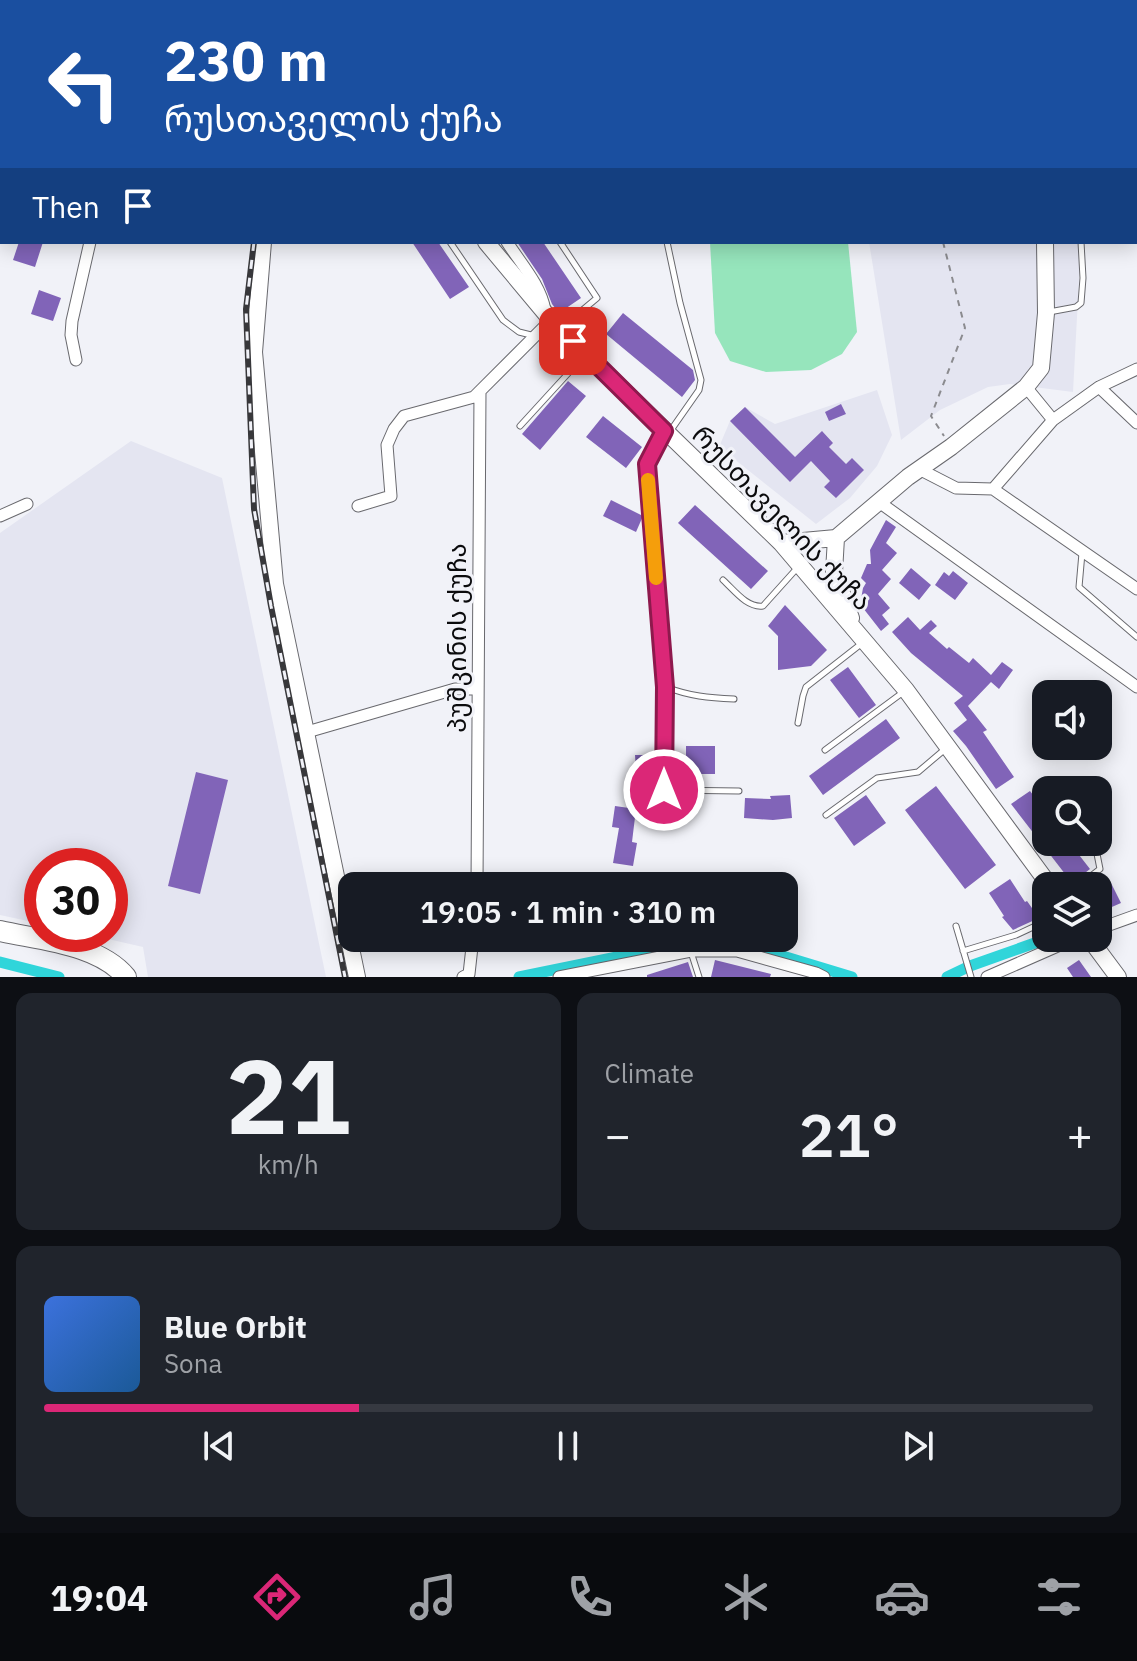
<!DOCTYPE html>
<html lang="en">
<head>
<meta charset="utf-8">
<style>
	:root { --surface:#171b24; --page:#20242c; --text:#f1f3f6; --muted:#9ea1a6; --line:#363941; --accent:#db2777 }
	body { margin:0; font-family:"IBM Plex Sans","Noto Sans Georgian",sans-serif; background:var(--page); color:var(--text); height:100vh; display:flex; flex-direction:column; font-size:30px; white-space:nowrap }
	* { box-sizing:border-box; margin:0 }
	p { font-size:26px; color:var(--muted) }
	.icon { flex:none; width:44px; height:44px; fill:none; stroke:currentColor; stroke-width:2; stroke-linecap:round; stroke-linejoin:round }
	.map { position:relative; height:977px; overflow:hidden }
	.sheet { display:flex; flex-direction:column; gap:16px; padding:16px; background:#0d0f14; flex:1 }
	.sheet>* { flex:none }
	.hud { position:absolute; left:0px; top:0px; width:1138px; height:244px; box-shadow:0 4px 20px #0003; background:#1a4fa0; color:#fff; overflow:hidden }
	.controls { position:absolute; left:1032px; top:680px; display:grid; gap:16px }
	.controls a { display:grid; place-items:center; width:80px; height:80px; border-radius:16px; background:var(--surface); box-shadow:0 4px 20px #0003; font-size:40px }
	.speed { position:absolute; left:24px; top:848px; display:flex; gap:16px; font-size:40px; font-weight:700; text-align:center }
	.speed>* { display:grid; place-content:center; width:104px; height:104px; border-radius:50%; background:var(--surface); box-shadow:0 4px 20px #0003; line-height:1 }
	.speed .limit { border:12px solid #d22; background:#fff; color:#111 }
	.pin { position:absolute; display:grid; place-items:center; width:68px; height:68px; color:#fff; margin:-34px; border-radius:16px; box-shadow:0 4px 12px #0006 }
	.me { position:absolute; width:88px; margin:-44px; rotate:0deg; stroke-linejoin:round; filter:drop-shadow(0 0 6px #0008) }
	.turn { display:flex; align-items:center; gap:28px; height:168px; padding:0 32px; font-size:36px }
	.turn .icon { width:104px; height:104px; stroke-width:2.5 }
	.turn b { display:block; font-size:56px; line-height:68px }
	.then { display:flex; align-items:center; height:76px; padding:0 32px; background:#0003; gap:16px; font-size:30px }
	.big { font-size:60px; font-weight:600; line-height:1.1 }
	.sheet .widget { flex:1; display:flex; flex-direction:column; justify-content:center; gap:12px; min-width:0; padding:0 28px; border-radius:16px; background:var(--page) }
	.sheet .dial { align-items:center; gap:0 }
	.dial b { font-size:104px; line-height:1 }
	.song { display:flex; align-items:center; gap:24px }
	.cover { width:96px; height:96px; border-radius:12px; background:linear-gradient(135deg,hsl(220 70% 55%),hsl(210 70% 35%)) }
	.played { height:8px; border-radius:4px; background:linear-gradient(90deg,var(--accent) 30%,var(--line) 30%) }
	.keys { display:flex; justify-content:space-around; direction:ltr }
	.heat { display:flex; justify-content:space-between; align-items:center; font-size:44px; direction:ltr }
	.sheet .tiles { flex:1; display:grid; gap:16px; grid-template-columns:1fr 1fr }
	.widget:last-child { grid-column:span 2 }
	.trip { position:absolute; left:338px; top:872px; width:460px; height:80px; border-radius:16px; background:var(--surface); box-shadow:0 4px 20px #0003; font-weight:600; line-height:80px; text-align:center }
	.dock { display:flex; height:128px; justify-content:space-around; align-items:center; background:#090b0e; color:var(--muted) }
	.dock .icon { width:56px; height:56px }
	.dock .active { color:var(--accent) }
	.dock b { font-size:36px; color:var(--text) }
	.map>svg:first-child { display:block }
</style>
</head>
<body>
<div class="map">
<svg width="1137" height="977" viewBox="0 0 1137 977">
	<rect width="100%" height="100%" fill="#f1f2f8"/>
	<path fill="#e4e5f1" d="M697,0H1095V2H697Z
		M869,242H1081L1073,392L1010,384L988,387L940,410L901,440Z
		M877,390L892,435L877,466L850,498L816,524L719,447L730,421L745,407L775,424Z
		M131,441L222,478L326,977H148L143,947L86,934H110V866H42V924L0,915V533Z"/>
	<path fill="#96e5bc" d="M710,242H848L857,332L842,354L811,370L766,372L730,361L715,333Z"/>
	<g fill="none" stroke-linecap="round" stroke-linejoin="round">
		<path stroke="#30d5da" stroke-width="11" d="M0,962L59,977
			M519,977L700,940L719,939L736,942L852,977
			M947,977L970,966L1049,938"/>
	</g>
	<path fill="#8164b8" d="M19,242H43L35,267L13,260Z
		M412,242H438L469,287L450,299Z
		M517,242H543L581,298L559,313L552,304L542,279Z
		M39,290L61,298L53,321L31,314Z
		M623,313L693,370L695,380L682,397L606,334Z
		M568,381L586,396L540,450L522,434Z
		M841,404L846,414L829,421L825,412Z
		M745,407L795,457L822,431L833,443L829,447L846,464L852,458L864,470L836,498L824,487L830,481L811,461L790,482L730,421Z
		M603,416L642,447L626,468L586,437Z
		M611,500L643,516L636,532L603,516Z
		M695,505L768,571L751,589L678,523Z
		M886,520L896,527L886,543L897,553L882,570L891,579L878,594L890,608L882,615L889,624L881,631L863,608L861,599L863,588L866,583L861,578L867,564H871L870,550Z
		M911,568L931,585L919,600L899,583Z
		M953,571L968,583L955,600L935,585L944,572L949,576Z
		M785,605L827,650L811,666L778,670V636L768,626Z
		M908,617L920,630L931,620L937,626L929,633L947,649L949,647L969,663L973,658L991,675L1002,662L1013,670L999,689L991,682L968,706L987,730L983,732L1014,777L996,789L966,746L953,731L967,720L954,703L963,696L911,653L892,632Z
		M848,667L876,705L859,718L830,680Z
		M886,719L900,738L823,795L809,776Z
		M686,746H715V774H686Z
		M635,755H655V771H636Z
		M196,772L228,780L200,894L168,886Z
		M936,786L996,865L965,889L905,810Z
		M1030,791L1046,812V842H1069L1090,869L1072,883L1011,804Z
		M790,795L792,818L773,820L744,818L745,798L771,799L770,796Z
		M866,795L886,823L854,846L834,818Z
		M672,798H690V820H672Z
		M615,806L636,809L632,842L637,843L633,866L613,863L619,828L612,827Z
		M1010,879L1025,902L1027,901L1039,918L1013,930L1002,917L1004,916L989,893Z
		M1111,883L1121,903L1098,913V890Z
		M715,960L771,974L770,977H711Z
		M1079,960L1091,977H1073L1067,968Z
		M688,962L693,977H647V975Z"/>
	<g fill="none" stroke-linecap="round" stroke-linejoin="round">
		<g stroke="#69696e" stroke-width="7">
			<path id="lane" d="M859,0L861,2
				M1015,2L1016,0
				M1136,122H1137
				M1136,155L1137,154
				M450,242L503,320L519,332L535,336
				M560,242L597,298L561,328
				M667,242L680,303L701,380L699,390L671,430
				M1049,312L1076,307L1081,303L1083,278L1081,242
				M520,426L584,356
				M1082,553L1079,587L1137,637
				M723,580C735,591 747,608 763,606L799,566
				M666,687C689,696 709,698 734,699
				M798,723L803,696L806,687L861,644
				M825,750L902,693
				M665,790L739,791
				M826,815L877,778L918,772L944,750
				M1078,886L1100,869L1097,854L1089,842
				M956,926L971,977
				M355,948L384,938
				M963,951L1016,935L1046,921
				M691,952L699,977"/>
		</g>
		<g stroke="#69696e" stroke-width="13">
			<path id="street" d="M292,0L295,2
				M341,0L342,2
				M462,0L463,2
				M689,0L690,2
				M89,2V0
				M1136,70L1137,69
				M0,227L2,220
				M507,242C521,264 540,284 545,310
				M76,360L71,335L72,321L90,242
				M1026,387L1053,420L1099,387L1137,369
				M1099,387L1137,423
				M919,469L956,488L993,489L1137,589
				M993,489L1053,420
				M879,502L1137,687
				M358,506L391,496L387,445L394,429L404,416L474,397L551,320
				M0,516L27,504
				M307,732L455,689H478
				M663,821L665,687L647,464L664,431
				M477,886L480,391
				M1098,929L1137,915
				M463,977L469,974L473,938
				M559,977L691,951H737L816,973L824,977
				M987,977L1076,938"/>
		</g>
		<g stroke="#69696e" stroke-width="18">
			<path id="secondary" d="M323,0L324,2
				M842,0L848,2
				M996,0L1001,2
				M938,2L967,0
				M263,242L254,352L275,584L357,977
				M486,242L551,320L781,543L906,690L1050,886
				M836,538L834,572L851,618
				M781,543L836,538L908,477L951,447L1026,387L1041,368L1046,313L1045,242
				M1089,938L1118,977"/>
		</g>
		<g stroke="#69696e" stroke-width="22">
			<path id="highway" d="M0,931C40,940 99,944 126,977"/>
		</g>
		<path stroke="#8b8b8f" stroke-width="2" stroke-dasharray="6 6" stroke-linecap="butt" d="M943,242L965,328L931,416L944,436"/>
		<use href="#lane" stroke="#fff" stroke-width="5"/>
		<use href="#street" stroke="#fff" stroke-width="11"/>
		<use href="#secondary" stroke="#fff" stroke-width="16"/>
		<use href="#highway" stroke="#fff" stroke-width="20"/>
		<g stroke="#38383b" stroke-width="6">
			<path id="rail" d="M302,2L303,0
				M254,242L246,309L254,509L271,606L345,977"/>
		</g>
		<use href="#rail" stroke="#f1f2f8" stroke-width="3" stroke-dasharray="9" stroke-linecap="butt"/>
	</g>
	<g fill="none" stroke-linecap="round" stroke-linejoin="round">
		<g stroke="#8e194d" stroke-width="20">
			<path id="route" d="M573,341L664,431L647,464L665,687L664,790"/>
		</g>
		<use href="#route" stroke="#db2777" stroke-width="14"/>
		<path stroke="#f59e0b" stroke-width="14" d="M648,480L656,578"/>
	</g>
	<g text-anchor="middle" stroke-width="6" stroke-linejoin="round" paint-order="stroke">
		<g font-size="26" fill="#0b0b0d" stroke="#f1f2f8">
			<text transform="translate(782 518) rotate(46)" y="9">რუსთაველის ქუჩა</text>
			<text transform="translate(457 638) rotate(-90)" y="9">პუშკინის ქუჩა</text>
		</g>
	</g>
</svg>
<div class="controls">
<a><svg class="icon" aria-label="sound" viewBox="0 0 24 24"><path d="M4 9h4l5-4v14l-5-4H4zM17 9q2 3 0 6"/></svg></a>
<a><svg class="icon" aria-label="search" viewBox="0 0 24 24"><circle cx="10" cy="10" r="6"/><path d="M15 15l6 6"/></svg></a>
<a><svg class="icon" aria-label="layers" viewBox="0 0 24 24"><path d="M12 4l9 5-9 5-9-5zM3 14l9 5 9-5"/></svg></a>
</div>
<div class="speed"><div class="limit">30</div></div>
<div class="pin" style="left:573px;top:341px;background:#d93025"><svg class="icon" aria-label="arrive" viewBox="0 0 24 24"><path d="M6 21V4h12l-3 4 3 4H6"/></svg></div>
<svg class="me" style="left:664px;top:790px" viewBox="-20 -20 40 40"><circle r="17" fill="#db2777" stroke="#fff" stroke-width="3"/><path d="M0-11L8 9 0 5-8 9z" fill="#fff"/></svg>
<div class="trip">19:05 · 1 min · 310 m</div>
<div class="hud">
<div class="turn"><svg class="icon" aria-label="left" viewBox="0 0 24 24"><path d="M17 20v-9H6M10 6l-5 5 5 5"/></svg><div><b>230 m</b>რუსთაველის ქუჩა</div></div>
<div class="then">Then<svg class="icon" aria-label="arrive" viewBox="0 0 24 24"><path d="M6 21V4h12l-3 4 3 4H6"/></svg></div>
</div>
</div>
<section class="sheet">
<div class="tiles">
<div class="widget dial"><b>21</b><p>km/h</p></div>
<div class="widget"><p>Climate</p>
<div class="heat"><a>−</a><b class="big">21°</b><a>+</a></div>
</div>
<div class="widget">
<div class="song"><i class="cover"></i><div><b>Blue Orbit</b><p>Sona</p></div></div>
<div class="played"></div>
<div class="keys"><svg class="icon" aria-label="previous" viewBox="0 0 24 24"><path d="M18 5L8 12l10 7zM5 5v14"/></svg><svg class="icon" aria-label="pause" viewBox="0 0 24 24"><path d="M8 5v14M16 5v14"/></svg><svg class="icon" aria-label="next" viewBox="0 0 24 24"><path d="M6 5l10 7-10 7zM19 5v14"/></svg></div>
</div>
</div>
</section>
<nav class="dock">
<b>19:04</b>
<svg class="icon active" aria-label="directions" viewBox="0 0 24 24"><path d="M12 3l9 9-9 9-9-9zM9 14v-3h6M13 9l2 2-2 2"/></svg>
<svg class="icon" aria-label="music" viewBox="0 0 24 24"><path d="M9 18V5l10-2v13"/><circle cx="6" cy="18" r="3"/><circle cx="16" cy="16" r="3"/></svg>
<svg class="icon" aria-label="phone" viewBox="0 0 24 24"><path d="M5 4h4l2 5-3 2q2 4 5 5l2-3 5 2v4C11 20 4 13 5 4z"/></svg>
<svg class="icon" aria-label="climate" viewBox="0 0 24 24"><path d="M12 3v18M4 7l16 10M4 17L20 7"/></svg>
<svg class="icon" aria-label="car" viewBox="0 0 24 24"><path d="M5 17H2v-5l4-1 3-4h7l3 4 3 1v5h-3M9 17h6M6 11h13"/><circle cx="7" cy="17" r="2"/><circle cx="17" cy="17" r="2"/></svg>
<svg class="icon" aria-label="filters" viewBox="0 0 24 24"><path d="M4 7h16M4 17h16"/><circle cx="9" cy="7" r="2"/><circle cx="15" cy="17" r="2"/></svg>
</nav>
</body>
</html>
